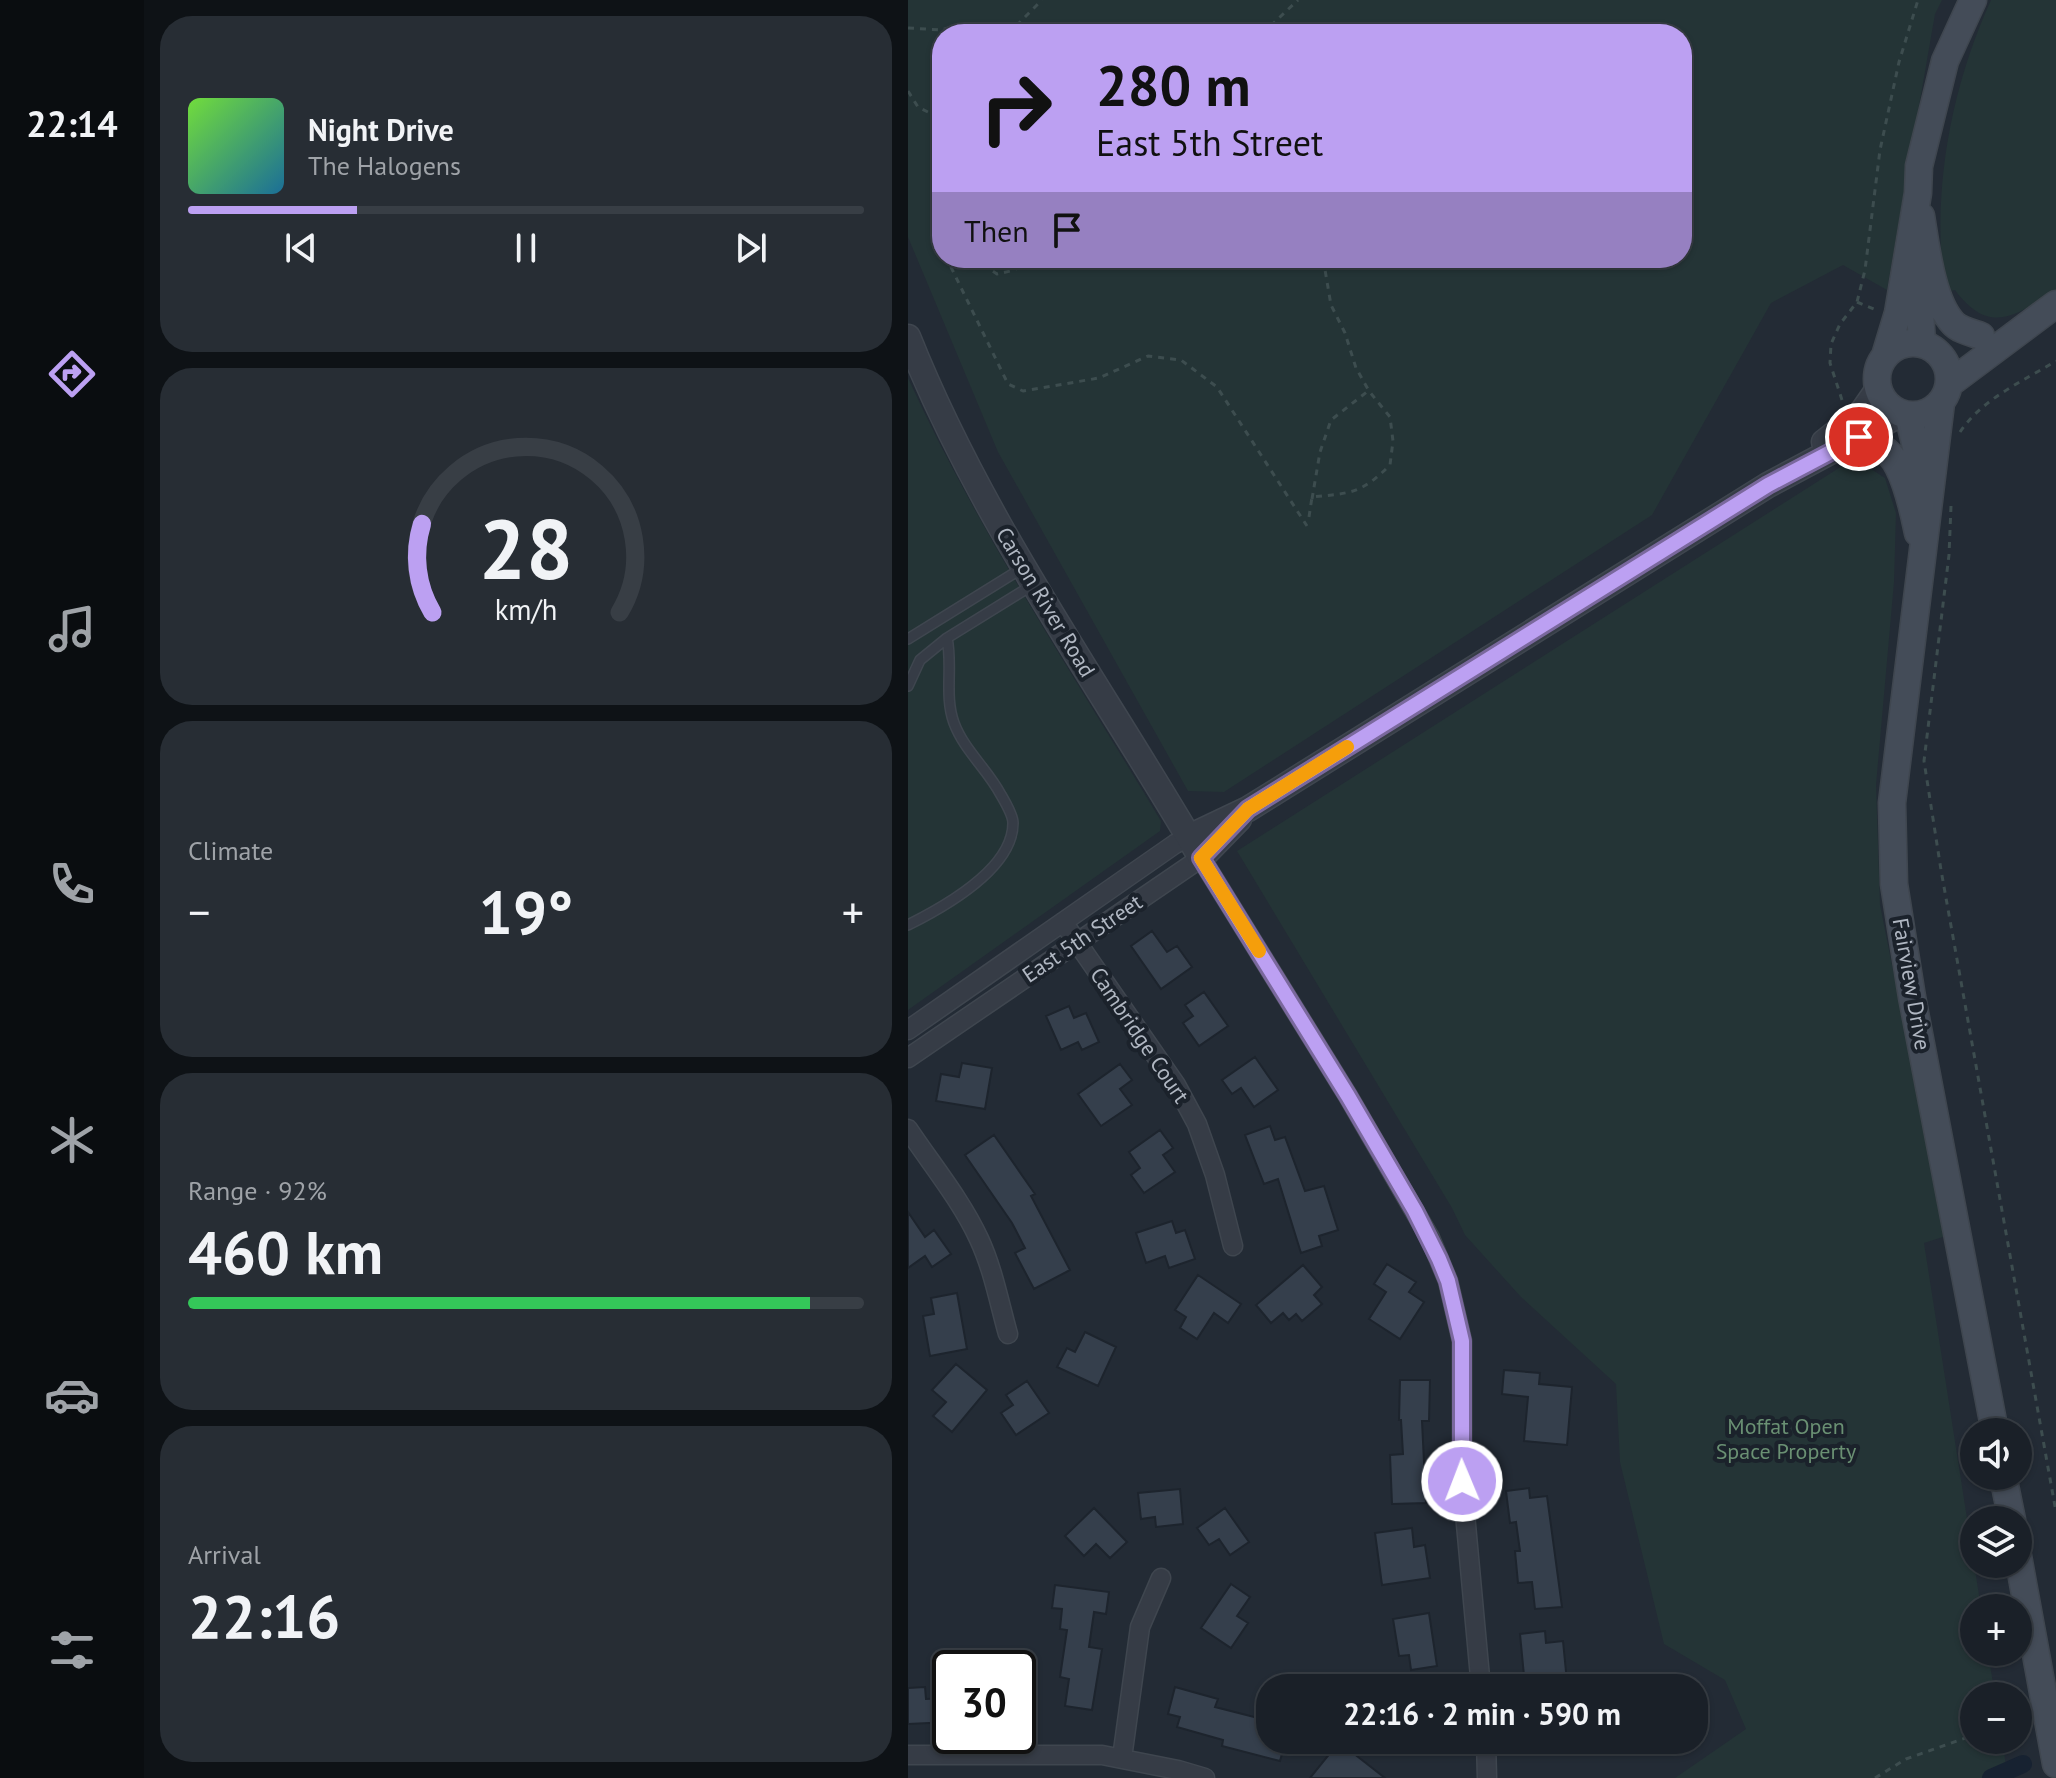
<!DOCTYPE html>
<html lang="en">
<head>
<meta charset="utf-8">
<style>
	:root { --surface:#1a2028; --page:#272d34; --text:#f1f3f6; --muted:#9fa3a8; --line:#383e45; --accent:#bca0f2 }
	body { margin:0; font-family:"PT Sans",sans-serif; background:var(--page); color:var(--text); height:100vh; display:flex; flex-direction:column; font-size:30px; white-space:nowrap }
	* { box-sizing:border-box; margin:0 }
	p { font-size:26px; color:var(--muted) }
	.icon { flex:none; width:44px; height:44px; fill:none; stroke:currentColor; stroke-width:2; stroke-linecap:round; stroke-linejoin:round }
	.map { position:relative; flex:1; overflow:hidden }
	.details { display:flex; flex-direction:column; gap:16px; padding:16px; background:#0e1216; width:764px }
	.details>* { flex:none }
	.banner { position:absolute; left:24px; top:24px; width:760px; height:244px; border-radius:32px; box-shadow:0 2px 6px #0004,0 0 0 2px var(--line); background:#bca0f2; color:#111; overflow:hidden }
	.buttons { position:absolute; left:1052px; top:1418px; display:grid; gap:16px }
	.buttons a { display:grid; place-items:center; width:72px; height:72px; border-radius:50%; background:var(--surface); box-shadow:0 2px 6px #0004,0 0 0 2px var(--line); font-size:40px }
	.speed { position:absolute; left:24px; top:1650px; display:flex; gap:16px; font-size:40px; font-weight:700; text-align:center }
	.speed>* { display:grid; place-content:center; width:104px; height:104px; border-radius:50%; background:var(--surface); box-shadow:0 2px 6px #0004,0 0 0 2px var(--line); line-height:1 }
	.speed .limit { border:4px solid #111; border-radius:12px; background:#fff; color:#111 }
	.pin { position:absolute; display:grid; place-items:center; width:68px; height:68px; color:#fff; margin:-34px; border:4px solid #fff; border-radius:50%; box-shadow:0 2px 8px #0007 }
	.me { position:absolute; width:88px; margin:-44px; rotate:359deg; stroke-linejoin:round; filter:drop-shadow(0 0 6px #0008) }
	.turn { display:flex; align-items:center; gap:28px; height:168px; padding:0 32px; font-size:36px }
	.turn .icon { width:104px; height:104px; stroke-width:2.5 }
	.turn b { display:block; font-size:56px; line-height:68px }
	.then { display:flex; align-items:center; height:76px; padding:0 32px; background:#0003; gap:16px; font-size:30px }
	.big { font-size:60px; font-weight:700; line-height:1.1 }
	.details .tile { flex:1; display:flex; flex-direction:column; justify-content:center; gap:12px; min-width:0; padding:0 28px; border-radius:32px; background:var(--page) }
	.details .dial { align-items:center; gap:0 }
	.dial svg { height:208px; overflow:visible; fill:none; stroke:var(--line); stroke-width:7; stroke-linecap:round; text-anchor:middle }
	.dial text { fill:var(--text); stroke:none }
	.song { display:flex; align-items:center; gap:24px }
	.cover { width:96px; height:96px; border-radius:12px; background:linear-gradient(135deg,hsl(100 70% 55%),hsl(200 70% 35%)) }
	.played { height:8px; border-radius:4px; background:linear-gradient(90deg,var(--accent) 25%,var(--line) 25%) }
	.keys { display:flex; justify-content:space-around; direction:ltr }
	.heat { display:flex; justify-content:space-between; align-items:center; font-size:44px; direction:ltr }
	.charge { height:12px; border-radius:6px; background:linear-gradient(90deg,#34c759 92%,var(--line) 0) }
	.trip { position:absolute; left:348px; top:1674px; width:452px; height:80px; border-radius:32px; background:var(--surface); box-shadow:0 2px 6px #0004,0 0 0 2px var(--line); font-weight:700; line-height:80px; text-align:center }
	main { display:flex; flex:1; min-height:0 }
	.tab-bar { display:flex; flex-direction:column; width:144px; justify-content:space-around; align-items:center; background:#0a0d10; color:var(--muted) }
	.tab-bar .icon { width:56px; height:56px }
	.tab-bar .active { color:var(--accent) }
	.tab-bar b { font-size:36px; color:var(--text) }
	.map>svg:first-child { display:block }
</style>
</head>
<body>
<main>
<nav class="tab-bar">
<b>22:14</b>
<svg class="icon active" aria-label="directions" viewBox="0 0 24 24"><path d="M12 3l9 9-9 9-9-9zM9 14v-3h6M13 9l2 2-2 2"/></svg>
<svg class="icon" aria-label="music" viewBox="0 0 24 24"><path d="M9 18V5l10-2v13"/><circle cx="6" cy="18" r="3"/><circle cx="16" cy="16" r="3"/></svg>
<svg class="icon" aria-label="phone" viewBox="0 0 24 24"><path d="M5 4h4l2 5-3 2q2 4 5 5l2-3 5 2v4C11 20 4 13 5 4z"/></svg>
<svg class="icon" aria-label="climate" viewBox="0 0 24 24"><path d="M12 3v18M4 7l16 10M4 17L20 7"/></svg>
<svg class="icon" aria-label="car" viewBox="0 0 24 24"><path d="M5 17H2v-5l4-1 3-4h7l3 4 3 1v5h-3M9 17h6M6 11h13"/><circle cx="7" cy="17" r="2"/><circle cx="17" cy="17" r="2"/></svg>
<svg class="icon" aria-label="filters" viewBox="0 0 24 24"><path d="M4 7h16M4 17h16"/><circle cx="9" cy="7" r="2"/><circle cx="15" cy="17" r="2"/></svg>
</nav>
<section class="details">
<div class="tile">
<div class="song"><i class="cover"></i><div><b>Night Drive</b><p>The Halogens</p></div></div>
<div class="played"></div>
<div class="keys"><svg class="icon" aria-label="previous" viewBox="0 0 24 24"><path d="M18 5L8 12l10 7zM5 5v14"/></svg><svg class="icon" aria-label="pause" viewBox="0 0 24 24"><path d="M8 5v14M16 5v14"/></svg><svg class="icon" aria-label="next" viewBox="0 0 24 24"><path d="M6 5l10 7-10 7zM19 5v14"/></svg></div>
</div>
<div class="tile dial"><svg viewBox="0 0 100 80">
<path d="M14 69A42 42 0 1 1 86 69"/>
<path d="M14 69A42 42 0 0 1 10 35" stroke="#bca0f2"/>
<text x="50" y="56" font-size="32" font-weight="700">28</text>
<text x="50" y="72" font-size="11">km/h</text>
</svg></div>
<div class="tile"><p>Climate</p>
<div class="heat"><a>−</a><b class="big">19°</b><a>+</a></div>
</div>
<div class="tile"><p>Range · 92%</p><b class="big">460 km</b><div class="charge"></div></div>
<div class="tile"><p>Arrival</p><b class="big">22:16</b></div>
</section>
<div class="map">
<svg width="1148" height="1778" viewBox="0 0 1148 1778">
	<rect width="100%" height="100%" fill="#232b35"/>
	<path fill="#243436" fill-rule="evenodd" d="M0,0H1034L1027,14L979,290L935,265L863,303L744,515L316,792L280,791L90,452L0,237ZM34,34H774V258H34Z
		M1083,0H1148V290C1108,315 1082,337 1047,290L1037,292C1023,194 1042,90 1083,0Z
		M0,378C71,533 166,676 253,821L252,831L0,1010Z
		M946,463L963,469L977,478L988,513L986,582L968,785L972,905L1038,1236L1016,1243L1073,1608H1066V1652H1080L1087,1696H1066V1740H1094L1100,1778H767L838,1729L817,1680L756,1644L712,1462L708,1384L613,1297L557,1235L544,1208L329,851L934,466Z"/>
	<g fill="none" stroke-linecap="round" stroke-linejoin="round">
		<path stroke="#172231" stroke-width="18" d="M1083,1778L1115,1764"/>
	</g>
	<path fill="#353f4c" stroke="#1d242d" stroke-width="2" d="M244,931L259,952L269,946L284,967L253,989L223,946Z
		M296,992L320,1026L291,1046L275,1023L285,1016L277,1005Z
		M161,1006L166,1018L178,1013L191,1042L174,1050L170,1042L153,1050L138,1016Z
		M347,1057L370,1090L346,1107L333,1088L324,1094L314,1080Z
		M54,1063L84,1068L77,1109L28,1101L33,1074L51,1077Z
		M212,1064L224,1080L212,1089L224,1105L193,1126L170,1094Z
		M362,1126L367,1140L377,1137L397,1191L416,1186L430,1230L411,1236L414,1246L393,1253L370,1179L356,1184L337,1135Z
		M252,1130L265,1148L255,1155L267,1172L236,1193L223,1175L232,1168L221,1152Z
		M86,1135L127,1194L123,1196L162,1270L126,1289L107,1253L117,1248L104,1223L57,1155Z
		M0,1212L17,1237L26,1230L43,1254L24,1267L17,1256L0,1268Z
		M264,1221L268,1233L277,1230L287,1259L261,1268L257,1256L238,1263L228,1233Z
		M479,1264L508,1282L501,1292L516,1302L492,1339L461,1319L478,1292L466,1284Z
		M395,1265L414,1287L406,1295L414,1304L394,1321L388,1314L381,1320L375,1313L363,1323L348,1305Z
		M290,1275L333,1304L320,1323L306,1313L289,1339L272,1328L278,1317L267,1310Z
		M49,1293L59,1349L22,1356L15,1316L26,1314L23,1298Z
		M177,1332L208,1347L190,1386L149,1367L159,1348L167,1352Z
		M48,1364L79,1390L44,1432L25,1416L38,1402L24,1390Z
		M596,1370L632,1373L631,1384L664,1387L659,1445L616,1441L620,1397L594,1394Z
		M492,1380H522L521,1421H514L518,1503L484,1504L482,1455L495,1454L493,1420H491Z
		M119,1381L141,1413L108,1435L93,1413L105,1405L98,1395Z
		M621,1488L622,1498L639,1496L654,1607L627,1609L624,1582L610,1583L607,1551H612L608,1522L602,1523L598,1491Z
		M272,1489L275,1524L248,1527L247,1517L233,1519L230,1493Z
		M186,1508L219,1542L202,1558L188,1544L176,1556L157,1536Z
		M317,1508L341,1542L322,1555L311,1539L301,1545L289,1528Z
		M504,1528L506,1547L517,1545L522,1578L474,1585L467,1533Z
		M323,1584L342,1597L329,1616L340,1623L323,1648L293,1628Z
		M147,1585L201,1592L198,1614L186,1612L181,1647L194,1649L184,1710L157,1706L161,1679L152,1677L159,1630L152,1629L154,1609L144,1608Z
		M521,1613L529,1666L503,1670L501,1655L491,1656L485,1619Z
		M637,1631L638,1643L655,1641L659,1682L617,1686L612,1634Z
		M110,1674H122L125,1711L110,1712Z
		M17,1687L18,1699L42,1698V1722L0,1724V1688Z
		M267,1687L310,1699L307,1707L362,1721V1740H378L372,1761L314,1746L315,1740L269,1727L272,1717L260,1714Z
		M638,1740H691V1750L640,1754Z
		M431,1742L477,1778H402Z"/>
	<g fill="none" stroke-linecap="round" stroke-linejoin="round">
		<g stroke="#3f464f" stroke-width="12">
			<path id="service" d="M0,639L116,567
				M0,686L12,660L39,638L123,586
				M0,925C36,907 105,869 105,823C105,815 97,802 93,795C80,770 56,750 46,723C36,696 45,666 39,638"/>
		</g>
		<g stroke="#3f464f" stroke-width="21">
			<path id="minor" d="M155,922L268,1085L289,1124L307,1175L325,1246
				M0,1030L267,844L281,837
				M0,1058L293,858L440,1096L522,1238L540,1281L554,1341V1481L573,1688
				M0,1129C24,1165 53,1200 71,1239C85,1269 91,1302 100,1334
				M578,1740L579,1778
				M0,1755H194L270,1770L297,1778
				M214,1758L232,1627L253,1578"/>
		</g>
		<g stroke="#3f464f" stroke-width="27">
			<path id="tertiary" d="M0,337C74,523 193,686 293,858L331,819
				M916,442L954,412L970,389
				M281,837L340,809L860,485L993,414"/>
		</g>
		<g stroke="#3f464f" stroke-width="29">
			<path id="secondary" d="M1013,216C1018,246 1024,301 1045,323C1051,330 1065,333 1073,336
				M1009,264L1014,343
				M969 379a36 36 0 1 1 72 0a36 36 0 1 1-72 0Z
				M977,356L990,313L1010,193L1011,166L1037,61L1065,0
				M1041,384L1148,304
				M1033,403L984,803L986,884L1004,997L1087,1432
				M1000,415L1008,447L1013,493
				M937,444C946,445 959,443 968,446C995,452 1005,510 1010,533
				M1095,1476L1104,1520
				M1110,1556L1148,1764"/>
		</g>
		<path stroke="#3d4d4f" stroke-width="3" stroke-dasharray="6 6" stroke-linecap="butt" d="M0,28L33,30L50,25L68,34
			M100,34L134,0
			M354,34L390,0
			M0,91L10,107L34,119
			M47,258L41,263L100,384L115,391L191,378L240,356L273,360L309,387L399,526
			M65,258L89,274L107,270L117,258
			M949,302L968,310
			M934,400L922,363L923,344L932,324L949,302L957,270L972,150L991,62L1010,0
			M1052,432C1074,399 1115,381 1148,361
			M404,499L412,452L423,420L460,391
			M1043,506L1041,555L1016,761L1033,870L1148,1512
			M401,517L404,497C443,493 453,494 482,465L485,441L482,417L461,391L448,368L437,333L423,305L415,258
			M967,1778L998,1759L1066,1735"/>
		<use href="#service" stroke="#363c46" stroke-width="9"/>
		<use href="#minor" stroke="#363c46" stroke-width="18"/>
		<use href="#tertiary" stroke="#363c46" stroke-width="24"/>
		<use href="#secondary" stroke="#444c58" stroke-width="26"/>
	</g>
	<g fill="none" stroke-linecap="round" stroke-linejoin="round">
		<g stroke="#7a689d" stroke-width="20">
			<path id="route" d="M554,1481V1341L540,1281L531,1259L507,1211L440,1096L293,858L340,809L860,485L951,437"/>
		</g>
		<use href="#route" stroke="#bca0f2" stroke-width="14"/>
		<path stroke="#f59e0b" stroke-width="14" d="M351,951L293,858L340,809L439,747"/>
	</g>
	<g text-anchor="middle" stroke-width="8" stroke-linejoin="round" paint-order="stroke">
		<g font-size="22" fill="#b0b7c2" stroke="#1b222b">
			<text transform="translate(138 602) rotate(59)" y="8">Carson River Road</text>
			<text transform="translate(174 938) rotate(-34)" y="8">East 5th Street</text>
			<text transform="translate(1004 984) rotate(80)" y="8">Fairview Drive</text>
			<text transform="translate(232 1035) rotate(56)" y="8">Cambridge Court</text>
		</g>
		<g font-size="22" fill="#6a9073" stroke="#1b222b">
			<text x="878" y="1434">Moffat Open<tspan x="878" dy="25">Space Property</tspan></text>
		</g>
	</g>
</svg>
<div class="buttons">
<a><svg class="icon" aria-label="sound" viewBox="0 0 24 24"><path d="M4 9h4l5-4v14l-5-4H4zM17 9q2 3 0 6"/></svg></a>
<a><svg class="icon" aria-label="layers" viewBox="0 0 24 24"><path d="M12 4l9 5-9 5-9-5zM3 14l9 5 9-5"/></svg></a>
<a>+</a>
<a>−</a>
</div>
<div class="speed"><div class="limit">30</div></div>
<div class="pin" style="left:951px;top:437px;background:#d93025"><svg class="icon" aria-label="arrive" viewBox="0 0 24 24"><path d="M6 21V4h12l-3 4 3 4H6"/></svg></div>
<svg class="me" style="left:554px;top:1481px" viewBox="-20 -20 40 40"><circle r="17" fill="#bca0f2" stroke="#fff" stroke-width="3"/><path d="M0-11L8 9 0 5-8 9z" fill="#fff"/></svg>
<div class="trip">22:16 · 2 min · 590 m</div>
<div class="banner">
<div class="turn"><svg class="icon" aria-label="right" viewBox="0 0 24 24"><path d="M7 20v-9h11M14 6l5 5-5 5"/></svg><div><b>280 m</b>East 5th Street</div></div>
<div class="then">Then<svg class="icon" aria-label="arrive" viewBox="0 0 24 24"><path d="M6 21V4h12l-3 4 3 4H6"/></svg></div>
</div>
</div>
</main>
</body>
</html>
